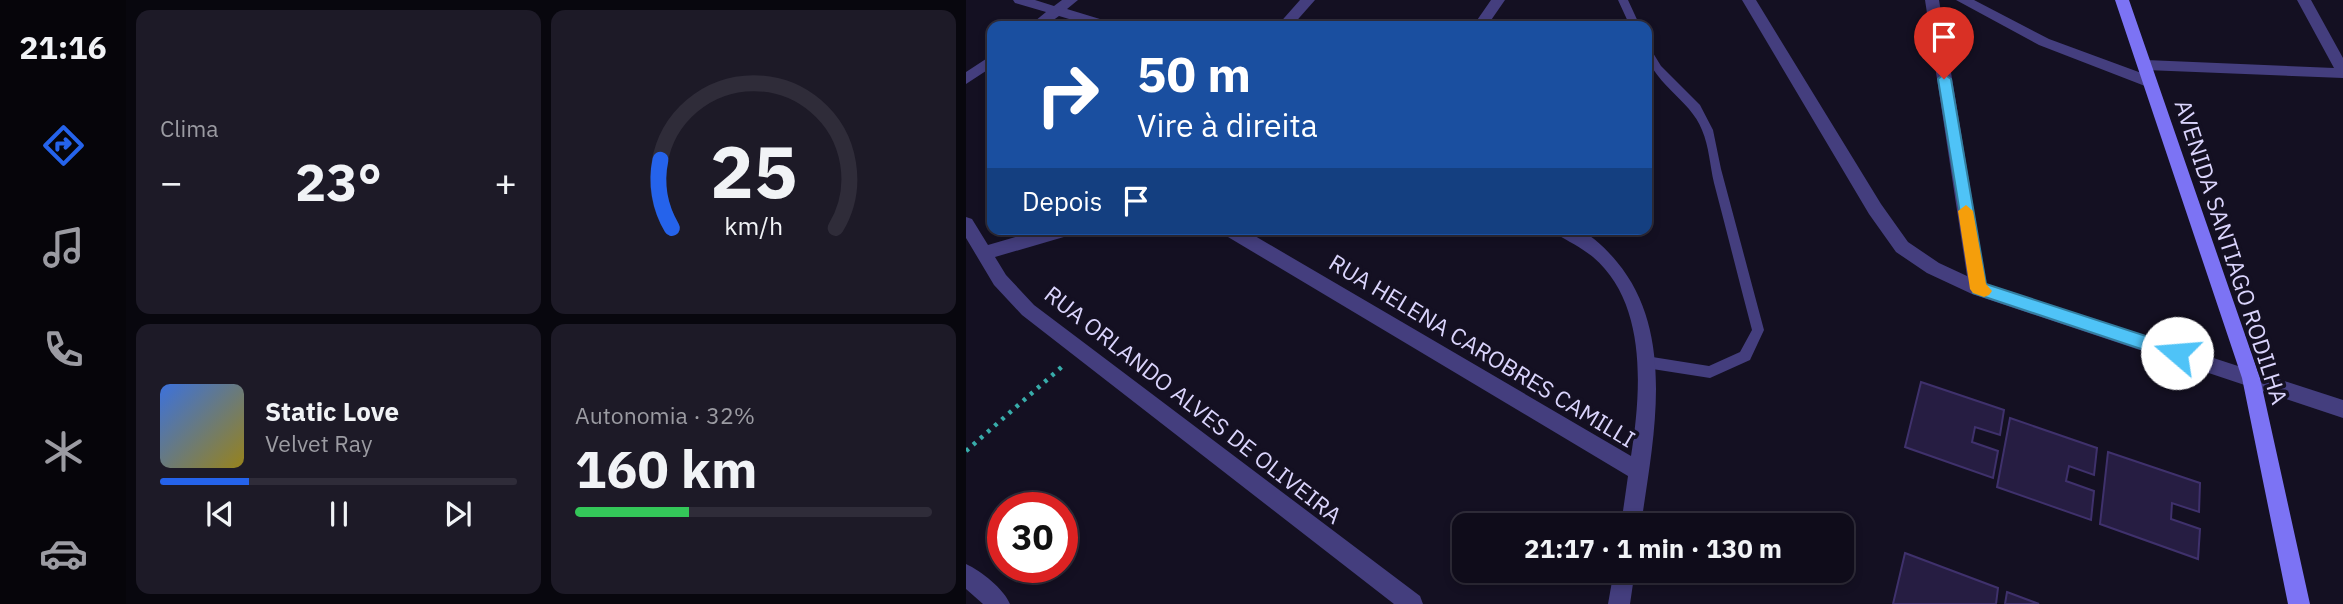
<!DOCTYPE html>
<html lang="pt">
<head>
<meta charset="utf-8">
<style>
	:root { --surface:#0f0c1a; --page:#1d1a27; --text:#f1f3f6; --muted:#9b9ba2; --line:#2f2c39; --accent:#2563eb }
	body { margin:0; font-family:"IBM Plex Sans",sans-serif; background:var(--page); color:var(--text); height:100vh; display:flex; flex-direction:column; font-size:26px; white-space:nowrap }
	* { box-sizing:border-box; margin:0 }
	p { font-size:23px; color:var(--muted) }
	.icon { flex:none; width:38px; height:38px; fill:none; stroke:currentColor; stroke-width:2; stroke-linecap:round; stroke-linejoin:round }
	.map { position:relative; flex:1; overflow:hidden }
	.drawer { display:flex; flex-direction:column; gap:10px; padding:10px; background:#08070e; width:840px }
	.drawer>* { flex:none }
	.banner { position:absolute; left:21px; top:21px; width:665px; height:214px; border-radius:14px; box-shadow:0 4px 10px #0003,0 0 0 2px var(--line); background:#1a4fa0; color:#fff; overflow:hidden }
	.speed { position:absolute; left:21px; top:492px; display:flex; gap:14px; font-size:35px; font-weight:700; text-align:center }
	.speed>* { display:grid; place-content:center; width:91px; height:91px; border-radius:50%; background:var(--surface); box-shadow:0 4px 10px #0003,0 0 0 2px var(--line); line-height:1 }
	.speed .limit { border:10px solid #d22; background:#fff; color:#111 }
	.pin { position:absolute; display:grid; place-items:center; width:60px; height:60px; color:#fff; margin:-72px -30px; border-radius:50% 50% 50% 0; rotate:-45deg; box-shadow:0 0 7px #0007 }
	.pin .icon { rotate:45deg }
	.me { position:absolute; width:77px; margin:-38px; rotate:288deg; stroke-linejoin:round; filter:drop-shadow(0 0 5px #0008) }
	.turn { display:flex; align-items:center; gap:24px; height:147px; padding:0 35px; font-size:32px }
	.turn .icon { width:91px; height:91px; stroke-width:2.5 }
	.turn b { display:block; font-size:49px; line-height:60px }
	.then { display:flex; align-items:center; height:66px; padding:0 35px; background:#0003; gap:14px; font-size:26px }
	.big { font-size:52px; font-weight:700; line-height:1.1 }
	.drawer .card { flex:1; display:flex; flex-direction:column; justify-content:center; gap:10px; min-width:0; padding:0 24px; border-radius:14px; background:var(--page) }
	.drawer .dial { align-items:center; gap:0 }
	.dial svg { height:182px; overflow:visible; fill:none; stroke:var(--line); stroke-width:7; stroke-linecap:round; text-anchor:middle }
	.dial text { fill:var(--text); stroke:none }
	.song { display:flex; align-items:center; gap:21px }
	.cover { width:84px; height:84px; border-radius:10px; background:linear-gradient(135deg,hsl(220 70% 55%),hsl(50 70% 35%)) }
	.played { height:7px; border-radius:4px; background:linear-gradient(90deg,var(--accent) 25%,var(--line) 25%) }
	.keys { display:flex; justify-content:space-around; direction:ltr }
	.heat { display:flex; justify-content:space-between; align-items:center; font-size:38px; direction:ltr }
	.charge { height:10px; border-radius:5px; background:linear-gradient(90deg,#34c759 32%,var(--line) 0) }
	.drawer .tiles { flex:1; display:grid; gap:10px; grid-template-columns:repeat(2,1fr) }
	.trip { position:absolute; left:486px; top:513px; width:402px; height:70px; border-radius:14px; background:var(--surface); box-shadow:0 4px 10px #0003,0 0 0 2px var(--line); font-weight:700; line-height:70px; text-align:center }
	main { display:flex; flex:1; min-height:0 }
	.tabs { display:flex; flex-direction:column; width:126px; justify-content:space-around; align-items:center; background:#06050a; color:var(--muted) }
	.tabs .icon { width:49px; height:49px }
	.tabs .active { color:var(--accent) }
	.tabs b { font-size:32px; color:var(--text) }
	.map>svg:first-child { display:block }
</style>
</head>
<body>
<main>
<nav class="tabs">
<b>21:16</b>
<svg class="icon active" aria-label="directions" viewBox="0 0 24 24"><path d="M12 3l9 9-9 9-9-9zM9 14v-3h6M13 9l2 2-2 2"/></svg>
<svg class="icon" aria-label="music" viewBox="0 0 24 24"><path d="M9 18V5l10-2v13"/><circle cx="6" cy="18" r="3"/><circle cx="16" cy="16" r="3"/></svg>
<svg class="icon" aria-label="phone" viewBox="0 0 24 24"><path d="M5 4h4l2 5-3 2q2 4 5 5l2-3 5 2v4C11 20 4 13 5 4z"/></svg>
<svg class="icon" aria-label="climate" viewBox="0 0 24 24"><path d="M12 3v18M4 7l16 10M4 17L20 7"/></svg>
<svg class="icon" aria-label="car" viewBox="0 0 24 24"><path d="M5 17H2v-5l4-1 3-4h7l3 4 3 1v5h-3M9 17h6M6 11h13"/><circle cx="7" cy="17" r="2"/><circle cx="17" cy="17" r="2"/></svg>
</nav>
<section class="drawer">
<div class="tiles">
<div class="card"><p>Clima</p>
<div class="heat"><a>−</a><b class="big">23°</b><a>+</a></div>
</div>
<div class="card dial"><svg viewBox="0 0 100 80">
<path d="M14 69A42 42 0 1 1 86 69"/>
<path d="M14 69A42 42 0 0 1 9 39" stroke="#2563eb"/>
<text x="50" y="56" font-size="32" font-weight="700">25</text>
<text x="50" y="72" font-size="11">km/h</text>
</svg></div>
<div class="card">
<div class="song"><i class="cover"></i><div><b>Static Love</b><p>Velvet Ray</p></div></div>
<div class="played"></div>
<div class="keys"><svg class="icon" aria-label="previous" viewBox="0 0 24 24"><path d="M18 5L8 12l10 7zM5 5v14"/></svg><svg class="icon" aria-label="pause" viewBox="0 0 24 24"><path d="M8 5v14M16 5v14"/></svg><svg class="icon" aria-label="next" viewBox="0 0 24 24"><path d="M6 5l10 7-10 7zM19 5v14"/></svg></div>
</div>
<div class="card"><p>Autonomia · 32%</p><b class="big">160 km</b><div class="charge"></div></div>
</div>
</section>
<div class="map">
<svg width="1377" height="604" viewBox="0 0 1377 604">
	<rect width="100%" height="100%" fill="#141022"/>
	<path fill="#261d42" stroke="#3f316c" stroke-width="2" d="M955,382L1038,410L1034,435L1009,427L1006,442L1032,451L1027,478L939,447Z
		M1044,418L1131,448L1128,475L1103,466L1100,481L1128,491L1125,520L1031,487Z
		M1142,452L1234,483L1233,512L1206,503L1205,519L1234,529L1232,559L1134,524Z
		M939,553L1032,588L1030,604H927Z
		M1041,592L1073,604H1039Z"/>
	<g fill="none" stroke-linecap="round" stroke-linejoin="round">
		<path stroke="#38acaa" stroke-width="4.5" stroke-dasharray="3.5 6" stroke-linecap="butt" d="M0,451L99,364"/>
		<path fill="#443e7e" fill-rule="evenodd" d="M652,0H662L674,26H664Z
			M681,47L684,48L695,66L734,105L747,130L755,169L798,330L784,360L744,378L680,368L675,366L674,362L675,358L680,356L743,366L774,352L786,330C773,281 761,232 748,183C744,166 743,146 736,130C725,99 679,79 681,47Z"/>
		<path fill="#443e7e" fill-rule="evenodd" d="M47,0H69L88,6L96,0H112L101,9L147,23L149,26H127L93,16L79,26H63L80,12L49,3Z
			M334,0H349L326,26H311Z
			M525,0H539L521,26H507Z
			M776,0H790L915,204L942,242L973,263L1001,276L959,0H973L1020,284L1377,400V418L1006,294L961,273L930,252L903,214Z
			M990,0H1008L1083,39L1189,78L1191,82L1184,87L1179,86L1073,45Z
			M1331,0H1345L1377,58V78L1180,70L1173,65L1180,60L1368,68Z
			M26,55V67L0,84V72Z
			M0,217L6,219L22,245L77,229H110L108,234L29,257L40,275L68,305L454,596L457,604H428L56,315L28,285L0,238Z
			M255,229H277L665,456C675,392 682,304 627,257C616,248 602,241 590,234L588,229C594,229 603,228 609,229C625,233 641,250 651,262C711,334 687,440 675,525H655L662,476L257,234Z
			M0,564C15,571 38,589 44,604H17L0,589Z
			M648,570H669L664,604H642Z"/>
		<path fill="#7c73f4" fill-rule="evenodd" d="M1149,0H1163L1294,378L1344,604H1322L1276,378Z"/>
	</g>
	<path fill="#4fc3f7" stroke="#337fa1" stroke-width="2" d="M978,74L985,79L1020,284L1217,348L1219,353L1217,359L1211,361L1007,293L972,79Z"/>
	<path fill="#f59e0b" d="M1000,205L1007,211L1020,284L1026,291L1023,295L1018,297L1007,293L1004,289L992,211Z"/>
	<g text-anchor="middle" stroke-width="7" stroke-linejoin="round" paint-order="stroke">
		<g font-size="23" fill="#dad4fc" stroke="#141022">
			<text transform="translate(1265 252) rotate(72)" y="8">AVENIDA SANTIAGO RODILHA</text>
			<text transform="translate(516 351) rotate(31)" y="8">RUA HELENA CAROBRES CAMILLI</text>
			<text transform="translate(227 405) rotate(38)" y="8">RUA ORLANDO ALVES DE OLIVEIRA</text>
		</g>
	</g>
</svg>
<div class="speed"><div class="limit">30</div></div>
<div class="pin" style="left:978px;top:79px;background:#d93025"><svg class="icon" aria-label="arrive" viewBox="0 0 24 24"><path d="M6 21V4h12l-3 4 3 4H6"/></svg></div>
<svg class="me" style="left:1211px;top:353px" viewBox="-20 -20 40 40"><circle r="19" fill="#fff"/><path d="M0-13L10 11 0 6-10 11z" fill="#4fc3f7"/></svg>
<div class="trip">21:17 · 1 min · 130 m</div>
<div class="banner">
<div class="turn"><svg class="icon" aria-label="right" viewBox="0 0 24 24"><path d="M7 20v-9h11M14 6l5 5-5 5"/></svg><div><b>50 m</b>Vire à direita</div></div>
<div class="then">Depois<svg class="icon" aria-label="arrive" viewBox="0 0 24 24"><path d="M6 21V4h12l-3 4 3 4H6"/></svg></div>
</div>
</div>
</main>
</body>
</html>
